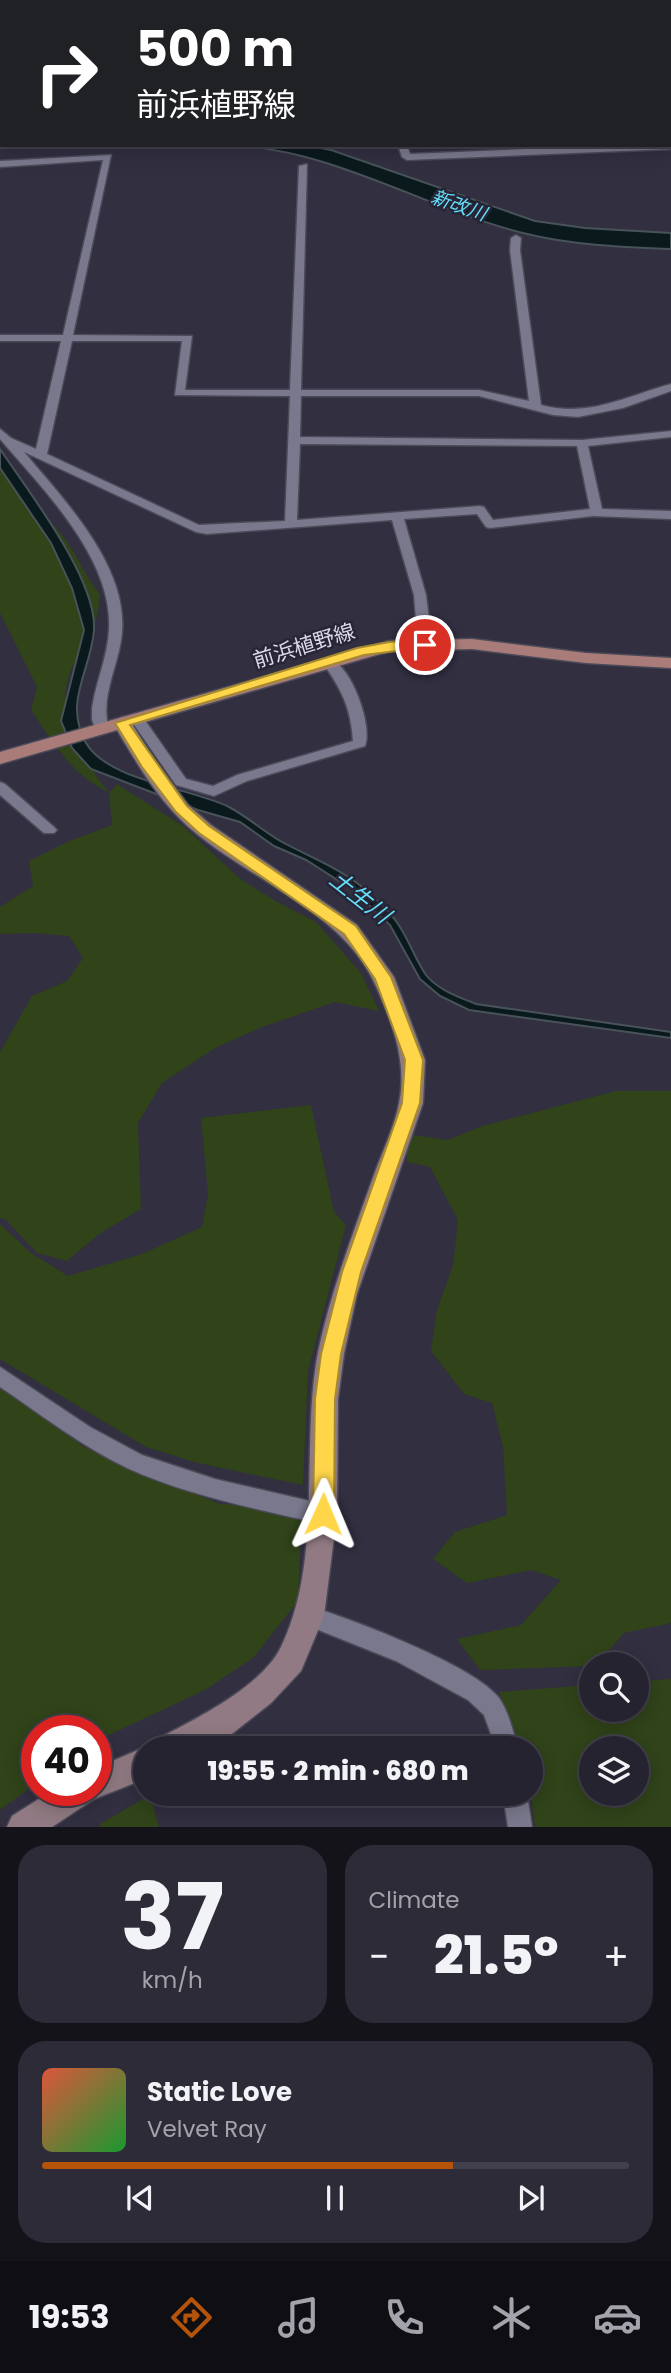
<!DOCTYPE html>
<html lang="en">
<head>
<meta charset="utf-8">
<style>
	:root { --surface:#252330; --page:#2d2b38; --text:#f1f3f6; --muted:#a3a4ab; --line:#42404c; --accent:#b45309 }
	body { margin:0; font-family:Poppins,"Noto Sans JP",sans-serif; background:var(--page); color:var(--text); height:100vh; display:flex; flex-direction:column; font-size:26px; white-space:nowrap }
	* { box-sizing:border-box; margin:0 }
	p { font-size:23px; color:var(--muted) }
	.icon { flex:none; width:38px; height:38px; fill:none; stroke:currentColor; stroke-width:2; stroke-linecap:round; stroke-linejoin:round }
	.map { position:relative; height:1827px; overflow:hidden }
	.panel { display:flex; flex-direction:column; gap:18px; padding:18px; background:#14131a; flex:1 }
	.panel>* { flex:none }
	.guide { position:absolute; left:0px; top:0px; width:672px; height:147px; box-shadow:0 4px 18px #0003,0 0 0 2px var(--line); background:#202124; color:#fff; overflow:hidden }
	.tools { position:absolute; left:579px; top:1652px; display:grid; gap:14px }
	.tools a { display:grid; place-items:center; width:70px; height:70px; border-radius:50%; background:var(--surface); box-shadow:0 4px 18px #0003,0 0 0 2px var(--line); font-size:35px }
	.speed { position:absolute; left:21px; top:1715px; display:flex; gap:14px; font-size:35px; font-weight:700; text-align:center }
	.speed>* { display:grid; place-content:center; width:91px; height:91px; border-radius:50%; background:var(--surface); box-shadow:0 4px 18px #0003,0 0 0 2px var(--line); line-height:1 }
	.speed .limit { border:10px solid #d22; background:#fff; color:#111 }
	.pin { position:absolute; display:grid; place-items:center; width:60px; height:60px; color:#fff; margin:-30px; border:4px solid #fff; border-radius:50%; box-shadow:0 2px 7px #0007 }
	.me { position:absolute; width:77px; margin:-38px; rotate:1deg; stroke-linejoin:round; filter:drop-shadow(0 0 5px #0008) }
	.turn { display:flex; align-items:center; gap:24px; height:147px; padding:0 21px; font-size:32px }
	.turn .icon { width:91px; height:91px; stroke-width:2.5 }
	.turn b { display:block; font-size:49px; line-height:60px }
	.big { font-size:52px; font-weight:800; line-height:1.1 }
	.panel .tile { flex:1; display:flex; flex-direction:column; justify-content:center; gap:10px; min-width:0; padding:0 24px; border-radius:28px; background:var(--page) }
	.panel .dial { align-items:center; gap:0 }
	.dial b { font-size:91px; line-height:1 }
	.song { display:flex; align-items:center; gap:21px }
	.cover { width:84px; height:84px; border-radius:10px; background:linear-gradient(135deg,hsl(10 70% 55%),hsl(130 70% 35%)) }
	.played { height:7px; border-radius:4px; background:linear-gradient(90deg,var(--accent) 70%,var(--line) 70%) }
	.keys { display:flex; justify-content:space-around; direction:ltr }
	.heat { display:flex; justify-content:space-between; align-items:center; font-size:38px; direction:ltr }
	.panel .tiles { flex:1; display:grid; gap:18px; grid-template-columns:1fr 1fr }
	.tile:last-child { grid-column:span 2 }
	.trip { position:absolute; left:133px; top:1736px; width:410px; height:70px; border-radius:35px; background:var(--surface); box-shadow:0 4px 18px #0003,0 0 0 2px var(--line); font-weight:800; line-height:70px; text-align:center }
	.tab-bar { display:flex; height:112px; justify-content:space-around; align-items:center; background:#0f0e13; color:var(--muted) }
	.tab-bar .icon { width:49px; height:49px }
	.tab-bar .active { color:var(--accent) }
	.tab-bar b { font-size:32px; color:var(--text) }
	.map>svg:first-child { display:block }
</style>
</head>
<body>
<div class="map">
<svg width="671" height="1827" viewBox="0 0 671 1827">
	<rect width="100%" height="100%" fill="#312f40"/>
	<path fill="#304319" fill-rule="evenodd" d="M0,470C19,497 49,515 68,543C80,560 86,578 100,594C99,624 88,638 74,664C50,711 81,756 109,793L117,784L183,826L239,878L279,903L316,922L361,973L379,1011L335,1002L262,1027L215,1048L162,1083L138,1123L141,1209L99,1234L67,1261L37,1253L5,1219L0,1218V1052L32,996L67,981L83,958L69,936L34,933L0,934V907L33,886L29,861L67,842L112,825L109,793C71,774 54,744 31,710L37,687L0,613Z
		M616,1091H671V1623L624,1633L597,1664L591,1666L480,1670L457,1639L521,1625L561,1580L531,1570L467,1583L433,1559L455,1532L507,1515L503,1447L492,1403L464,1394L431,1351L437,1310L453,1265L458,1220L430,1167L407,1162V1151L413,1135L448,1140L482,1126Z
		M311,1105L334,1212L346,1225L308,1371L303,1485L198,1463L146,1447L0,1359V1224L31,1253L68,1276L142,1254L202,1227L208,1194L201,1118Z
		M0,1384L84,1447L220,1504L302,1506L298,1601L253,1658L205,1690L96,1741V1731H37V1783L0,1810Z
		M671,1679V1827H535L530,1789V1748H520L499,1692L591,1685L592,1710H637V1681ZM592,1748H637V1794H592Z
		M150,1795L159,1827H100V1824Z"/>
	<path fill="#09191c" stroke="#485359" stroke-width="2" d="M228,145H304L331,150L535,221L585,228L671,233V249C622,247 570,245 523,233C424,208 331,148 228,145Z
		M0,449C28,491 97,579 94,630C91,671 63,701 86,743C108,781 191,788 229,807C248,817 264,832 282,842C308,856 337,867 361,886C373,897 389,910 398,924C409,940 415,959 426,975C438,990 459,997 476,1004L671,1032V1038L469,1010L440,996L420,979L390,925L353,890L306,860L274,846L240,822L198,810L91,769L72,748L61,721L84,630L72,588L51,543L0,468Z"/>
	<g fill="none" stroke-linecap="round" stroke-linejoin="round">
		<g stroke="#4b4a58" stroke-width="3">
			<path id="street" d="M65,0H91L62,2Z
				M157,0H266L264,2Z
				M348,0H379L382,2H350Z
				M440,0H448L438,2Z
				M0,5H2L0,10Z
				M670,15H671V19H670Z
				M670,31H671V35H670Z
				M0,79H2V85H0Z
				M670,115H671V121H670Z
				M670,143L671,149L407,160L402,157L398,145H407L410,154Z
				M111,155L73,335L192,336L185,390H290L299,166L307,164L301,390H479L529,401L510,250L511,238L516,235L521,238L520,250L541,405C588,418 627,396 671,384V391L623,408L578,417L553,415L479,396H301L300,437L582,440L671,431V437L588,446L602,509L671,511V519L593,516L490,528L486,527L477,514L404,519L426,595L432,644L425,648L418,644L414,595L392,520L207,534L196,532L24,452C66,502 133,571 121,641C116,671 100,699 109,730L107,733H97L92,720V708C96,681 108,656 109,629C113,559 43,489 0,439V429L11,438L36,449L61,341H0V335H63L103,160L0,167V161ZM72,341H182L175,395L290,396L285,521L199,525L47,454ZM300,444L577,446L590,509L493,520L484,507L480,506L297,520Z
				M329,658C351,665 373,725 365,746L247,781L214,796L176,785L130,719L132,716H142L186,779L213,786L237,775L353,741C351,708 341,688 322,662Z
				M0,782L5,784L54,827L57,830L54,833H44L0,795Z
				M0,1367L90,1427L142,1455L215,1479L323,1504L330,1507L334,1514L330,1521L323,1524C257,1509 189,1496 127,1468C81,1446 42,1415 0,1387Z
				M309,1606C351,1619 474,1665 499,1698C509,1712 513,1732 518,1748H496L484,1715L468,1700L396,1661L301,1623L298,1616L301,1609Z
				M503,1794H527L532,1827H508Z"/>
		</g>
		<g stroke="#4b4a58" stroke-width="3">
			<path id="secondary" d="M122,717L129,719L155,761L188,805L211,825L357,925L394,977L425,1060L423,1103L357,1294L344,1354L338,1399L337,1514L324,1616L301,1671L271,1703L233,1733L203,1748H157L161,1737C198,1718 263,1685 281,1647C324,1558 300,1446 318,1352C331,1290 354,1231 375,1172C383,1150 395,1126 399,1103C408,1062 391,1017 373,980C341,913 253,880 197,834C160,805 136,762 113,723Z
				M145,1747V1779L94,1799L52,1827H7L12,1816L53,1790H96V1768Z"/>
		</g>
		<g stroke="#4b4a58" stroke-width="3">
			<path id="primary" d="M517,0H530L531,2H518Z
				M670,61H671V67H670Z
				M472,639L586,653L671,658V668L586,663L472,649L390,651L0,764V752L389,641Z"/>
		</g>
		<use href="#street" fill="#7a788c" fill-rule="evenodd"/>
		<use href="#secondary" fill="#917a83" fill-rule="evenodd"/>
		<use href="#primary" fill="#a97c79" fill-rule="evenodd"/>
	</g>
	<path fill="#ffd54a" stroke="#a68a30" stroke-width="2" d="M425,640L431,645L430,647L364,655L130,725L187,806L209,826L356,926L391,977L423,1060L420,1103L361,1272L341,1354L335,1399L334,1514L331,1521L323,1524L316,1521L313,1514L315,1399L321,1354L342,1272L402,1103L405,1060L375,979L344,934L199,833L176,812L142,767L115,723L357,648L389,642Z"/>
	<g text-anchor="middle" stroke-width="5" stroke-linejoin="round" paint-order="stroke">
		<g font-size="19" font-style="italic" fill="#64ddf9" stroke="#272536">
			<text transform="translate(459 205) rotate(19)" y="7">新改川</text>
		</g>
		<g font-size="21" fill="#dbdae6" stroke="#272536">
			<text transform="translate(304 646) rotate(-17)" y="7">前浜植野線</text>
		</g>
		<g font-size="23" font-style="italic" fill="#64ddf9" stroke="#272536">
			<text transform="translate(360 897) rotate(38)" y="8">土生川</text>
		</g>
	</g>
</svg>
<div class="tools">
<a><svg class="icon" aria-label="search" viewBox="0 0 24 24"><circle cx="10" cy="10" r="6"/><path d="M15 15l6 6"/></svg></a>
<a><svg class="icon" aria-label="layers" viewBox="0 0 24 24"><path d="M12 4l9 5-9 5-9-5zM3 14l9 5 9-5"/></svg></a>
</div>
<div class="speed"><div class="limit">40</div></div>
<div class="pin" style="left:425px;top:645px;background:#d93025"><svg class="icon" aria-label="arrive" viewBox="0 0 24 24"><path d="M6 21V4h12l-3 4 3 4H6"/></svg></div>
<svg class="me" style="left:323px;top:1514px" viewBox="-20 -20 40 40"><path d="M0-17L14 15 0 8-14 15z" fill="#ffd54a" stroke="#fff" stroke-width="4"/></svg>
<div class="trip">19:55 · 2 min · 680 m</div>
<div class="guide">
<div class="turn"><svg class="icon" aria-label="right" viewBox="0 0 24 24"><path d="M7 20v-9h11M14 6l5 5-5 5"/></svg><div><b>500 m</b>前浜植野線</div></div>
</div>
</div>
<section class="panel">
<div class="tiles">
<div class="tile dial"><b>37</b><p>km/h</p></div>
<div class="tile"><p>Climate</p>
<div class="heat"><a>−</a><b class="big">21.5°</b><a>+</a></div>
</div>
<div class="tile">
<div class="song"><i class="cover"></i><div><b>Static Love</b><p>Velvet Ray</p></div></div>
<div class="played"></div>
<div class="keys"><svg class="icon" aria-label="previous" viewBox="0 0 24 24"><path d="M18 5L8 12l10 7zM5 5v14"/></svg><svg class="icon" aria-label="pause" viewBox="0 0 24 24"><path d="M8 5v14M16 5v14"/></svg><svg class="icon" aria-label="next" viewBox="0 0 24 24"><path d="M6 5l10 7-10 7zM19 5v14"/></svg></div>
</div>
</div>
</section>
<nav class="tab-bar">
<b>19:53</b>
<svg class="icon active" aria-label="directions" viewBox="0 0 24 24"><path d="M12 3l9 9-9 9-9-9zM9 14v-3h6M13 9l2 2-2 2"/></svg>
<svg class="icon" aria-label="music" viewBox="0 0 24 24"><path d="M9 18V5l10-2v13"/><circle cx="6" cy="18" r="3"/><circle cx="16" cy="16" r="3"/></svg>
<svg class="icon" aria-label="phone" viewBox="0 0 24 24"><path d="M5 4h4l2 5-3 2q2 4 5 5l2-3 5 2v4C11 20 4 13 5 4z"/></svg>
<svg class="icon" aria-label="climate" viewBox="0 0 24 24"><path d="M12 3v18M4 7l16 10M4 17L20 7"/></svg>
<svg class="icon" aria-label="car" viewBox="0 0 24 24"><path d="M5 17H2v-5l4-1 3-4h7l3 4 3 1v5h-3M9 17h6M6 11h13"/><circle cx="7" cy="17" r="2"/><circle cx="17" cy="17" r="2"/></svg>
</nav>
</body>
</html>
